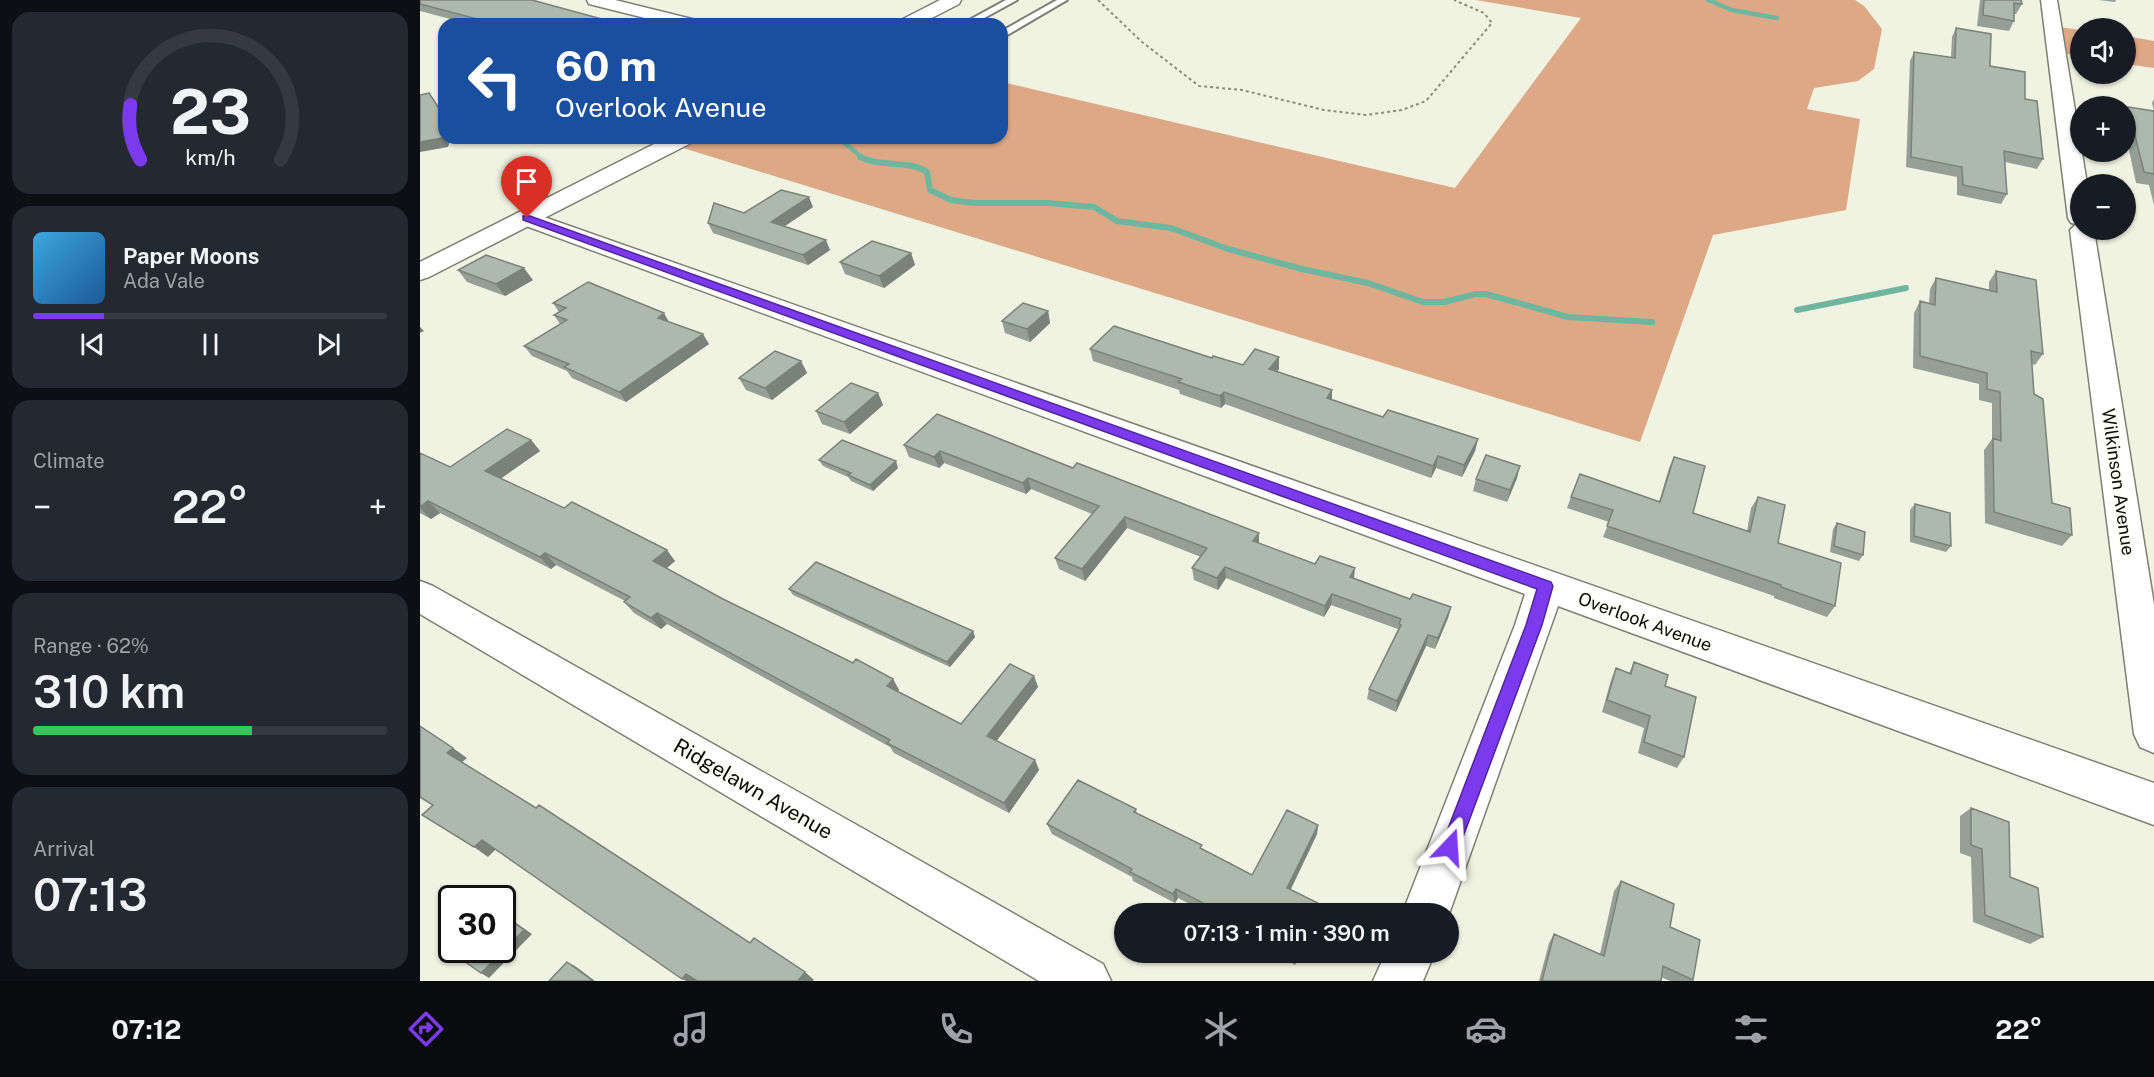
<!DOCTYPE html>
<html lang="en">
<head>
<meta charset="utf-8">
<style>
	:root { --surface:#171b24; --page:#242831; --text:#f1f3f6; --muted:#9ea1a6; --line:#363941; --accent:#7c3aed }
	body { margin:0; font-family:"Public Sans",sans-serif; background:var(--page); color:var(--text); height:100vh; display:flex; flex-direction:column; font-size:22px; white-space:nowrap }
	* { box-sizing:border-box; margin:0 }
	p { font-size:20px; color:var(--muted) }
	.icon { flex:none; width:33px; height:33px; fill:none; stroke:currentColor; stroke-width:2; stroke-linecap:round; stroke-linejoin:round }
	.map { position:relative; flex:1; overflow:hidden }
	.panel { display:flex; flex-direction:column; gap:12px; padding:12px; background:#0d0f14; width:420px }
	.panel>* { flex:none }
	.hud { position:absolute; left:18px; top:18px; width:570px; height:126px; border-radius:18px; box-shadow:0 2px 4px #0004; background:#1a4fa0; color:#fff; overflow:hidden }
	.fabs { position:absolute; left:1650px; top:18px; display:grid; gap:12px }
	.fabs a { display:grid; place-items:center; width:66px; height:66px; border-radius:50%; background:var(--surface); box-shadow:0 2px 4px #0004; font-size:30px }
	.speed { position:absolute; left:18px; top:885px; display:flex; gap:12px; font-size:30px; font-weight:700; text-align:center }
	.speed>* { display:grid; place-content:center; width:78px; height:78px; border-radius:50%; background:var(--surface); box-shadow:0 2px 4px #0004; line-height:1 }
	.speed .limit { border:3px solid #111; border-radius:9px; background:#fff; color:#111 }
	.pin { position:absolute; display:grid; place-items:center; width:51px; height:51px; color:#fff; margin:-62px -26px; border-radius:50% 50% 50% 0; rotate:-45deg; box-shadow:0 0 6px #0007 }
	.pin .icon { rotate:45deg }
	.me { position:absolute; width:66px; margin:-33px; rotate:20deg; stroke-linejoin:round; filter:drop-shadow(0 0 4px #0008) }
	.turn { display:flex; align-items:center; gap:21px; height:126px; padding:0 18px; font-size:27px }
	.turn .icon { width:78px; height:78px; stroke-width:2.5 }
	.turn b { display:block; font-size:42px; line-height:51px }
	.big { font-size:45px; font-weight:600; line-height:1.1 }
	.panel .card { flex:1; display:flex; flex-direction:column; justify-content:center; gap:9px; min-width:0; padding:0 21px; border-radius:18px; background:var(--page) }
	.panel .dial { align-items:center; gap:0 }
	.dial svg { height:156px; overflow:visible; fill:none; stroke:var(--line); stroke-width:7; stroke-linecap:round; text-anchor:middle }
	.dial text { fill:var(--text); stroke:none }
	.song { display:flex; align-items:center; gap:18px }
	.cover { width:72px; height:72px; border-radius:9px; background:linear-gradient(135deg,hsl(200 70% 55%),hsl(210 70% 35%)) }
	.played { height:6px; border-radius:3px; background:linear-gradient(90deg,var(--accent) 20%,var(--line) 20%) }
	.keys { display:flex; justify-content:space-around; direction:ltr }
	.heat { display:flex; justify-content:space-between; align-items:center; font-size:33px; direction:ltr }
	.charge { height:9px; border-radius:4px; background:linear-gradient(90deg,#34c759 62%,var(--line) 0) }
	.trip { position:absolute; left:694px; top:903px; width:345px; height:60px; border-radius:30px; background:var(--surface); box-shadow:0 2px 4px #0004; font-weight:600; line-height:60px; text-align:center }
	.dock { display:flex; height:96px; justify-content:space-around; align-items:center; background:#090b0e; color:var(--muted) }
	.dock .icon { width:42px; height:42px }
	.dock .current { color:var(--accent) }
	.dock b { font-size:27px; color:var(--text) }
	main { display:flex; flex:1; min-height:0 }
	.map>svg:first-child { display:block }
</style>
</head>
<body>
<main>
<section class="panel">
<div class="card dial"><svg viewBox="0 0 100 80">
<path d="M14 69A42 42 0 1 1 86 69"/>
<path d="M14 69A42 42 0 0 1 9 41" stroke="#7c3aed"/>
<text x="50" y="56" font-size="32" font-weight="700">23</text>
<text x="50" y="72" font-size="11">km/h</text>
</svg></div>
<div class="card">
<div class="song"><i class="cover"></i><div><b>Paper Moons</b><p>Ada Vale</p></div></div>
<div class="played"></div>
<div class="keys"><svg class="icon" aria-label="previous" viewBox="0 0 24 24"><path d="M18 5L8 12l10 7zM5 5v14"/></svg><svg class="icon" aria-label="pause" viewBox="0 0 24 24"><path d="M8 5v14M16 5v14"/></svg><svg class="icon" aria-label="next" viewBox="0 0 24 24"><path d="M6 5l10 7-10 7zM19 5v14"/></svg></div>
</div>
<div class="card"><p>Climate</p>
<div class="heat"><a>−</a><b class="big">22°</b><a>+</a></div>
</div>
<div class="card"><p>Range · 62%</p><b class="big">310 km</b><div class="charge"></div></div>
<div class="card"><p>Arrival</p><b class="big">07:13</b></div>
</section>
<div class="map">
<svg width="1734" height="981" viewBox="0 0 1734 981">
	<rect width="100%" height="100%" fill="#f0f2e2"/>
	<path fill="#dda885" d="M1056,0H1435L1444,6L1462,29L1454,69L1438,81L1394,88L1387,109L1440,119L1426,210L1293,235L1220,442L250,144L263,138H582V82L1035,188L1161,18Z
		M1633,26L1660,30V56L1637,52Z
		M1706,36L1734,41V68L1706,64Z"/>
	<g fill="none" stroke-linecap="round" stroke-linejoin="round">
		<path stroke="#6fb6a1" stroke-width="4.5" d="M1288,0L1312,10L1357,18
			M418,138L443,158"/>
		<path stroke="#6fb6a1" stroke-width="6" d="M440,157C462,168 487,159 507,172L510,190L531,200L554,203H628L674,207L697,221L751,228L808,249L882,269L948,283L1003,302H1024L1056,294H1066L1148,317L1232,322
			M1377,310L1486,288"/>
		<g stroke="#7e8172" stroke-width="4">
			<path id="service" d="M586,0H597L553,24H542Z
				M637,0H647L582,38V31Z"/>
		</g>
		<g stroke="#7e8172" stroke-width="3">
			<path id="minor" d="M167,0H195L276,20L279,24H249L169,4Z
				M1621,0H1637L1667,184H1660V230H1674L1734,605V753L1720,747L1714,734L1650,230L1656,224L1651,223L1648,218Z
				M107,211L1734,783V825L1138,606L1029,914H982L1095,625L1105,594L98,223L95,218L98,213Z
				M0,581L13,586L683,964L691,981H619L0,614Z
				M966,952H1015L1003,981H953Z"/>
		</g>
		<g stroke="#7e8172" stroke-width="3">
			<path id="tertiary" d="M520,0H541L539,4L500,24H478L481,20Z
				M246,138H274L271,143L9,277L0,280V262Z"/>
		</g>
		<path stroke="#8b8c81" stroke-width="2" stroke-dasharray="3 3" stroke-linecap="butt" d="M678,0L722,42L779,86L822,90L904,110L946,115L982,110L1006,101L1072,23L1064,13L1034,0"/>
		<use href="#service" fill="#fff" fill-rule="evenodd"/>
		<use href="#minor" fill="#fff" fill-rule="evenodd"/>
		<use href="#tertiary" fill="#fff" fill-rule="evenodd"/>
	</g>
	<path fill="#969f95" d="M0,0L200,24H49L0,11Z
		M1560,0H1601L1602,4L1596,14H1594V21L1589,31L1557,26Z
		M1679,0H1696L1695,2Z
		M1536,28L1570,66L1605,99L1623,159L1617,169L1585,162L1587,194L1581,204L1537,195V177L1486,167L1490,61L1494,52L1531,57L1532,37Z
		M1734,99V111L1732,103Z
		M1708,107L1734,111V205L1729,185L1716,183L1706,136V110Z
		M393,207L365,226L410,250L388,265L293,233L288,223L324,213Z
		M491,253L495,265L464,288L425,274L420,262Z
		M38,270L113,280L85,296L47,282Z
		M1576,271L1623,354L1615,365L1612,364L1614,394L1632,503L1652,535L1642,546L1565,523L1564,450L1572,439V403L1559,400V384L1493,368L1494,313L1500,301L1509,303L1510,289L1516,278L1569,290V282Z
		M133,303L249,322L289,344L206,402L152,378L147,371L112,356L104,346L140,324L134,315L139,312Z
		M628,311L630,323L610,342L585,333L582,321Z
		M670,349L792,358L823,365L859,369L857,371L912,390V400L963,417L1058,439L1055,451L1042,477L1016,468L1011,478L805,404L801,408L760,394L759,390L673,361Z
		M381,361L387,373L352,400L326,390L319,378Z
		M458,393L463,405L430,434L402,424L396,411Z
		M517,414L839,543L934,579L990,599L1031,607L1028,618L1015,649L1006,646L976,712L947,699L949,689L978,629L911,605L904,617L806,578L798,590L774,580L772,568L781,557L707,528L665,581L639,569L635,558L672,514L611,489L606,494L524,463L519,468L489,457L484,445Z
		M111,440L120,451L81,478L255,561L247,568L303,599L433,663L473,679L479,690L478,692L541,724L614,676L618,687L576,741L615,760L619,770L589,813L474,753L470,747L247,624L241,629L214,613L204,602L205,601L136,565L131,569L20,513L11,519L0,513V453L30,467Z
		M1254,457L1273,513L1327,531L1331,508L1338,497L1358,543L1415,606L1407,617L1354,598V596L1183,537L1189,522L1147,508L1151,497L1239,502L1249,468Z
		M399,460L478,468L453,491L431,481L428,477L403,466Z
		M1097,478L1087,502L1053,491L1056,479Z
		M1495,504L1531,546L1526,552L1490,542V510Z
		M1417,523L1443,555L1439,561L1410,552L1413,529Z
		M369,589L553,631L555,637L530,667L373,595Z
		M1214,662L1245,686L1264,757L1257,768L1218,753L1224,728L1182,712L1191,680L1196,668L1209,673Z
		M1551,808L1623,937L1610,944L1553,922L1551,857L1540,853V816Z
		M716,809L717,814L832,875L898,825L897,834L871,889L900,904L899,914H789L758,898L755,903L713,881L712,877L632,834L627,824Z
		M1201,881L1250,927L1273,980L1272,981H1250L1241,977V981H1119L1129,943L1134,934L1180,954L1194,891Z
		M851,952H881L875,965Z"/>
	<path fill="#7a8279" d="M24,133V138H31L28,147L0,152V142Z
		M389,197L393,207L356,232L351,222Z
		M406,240L410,250L388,265L383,255Z
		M491,253L495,265L464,288L459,276Z
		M104,268L113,280L85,296L76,284Z
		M628,311L630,323L610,342L607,329Z
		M244,313L250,324L238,318Z
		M0,327L4,331L0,333Z
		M283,334L289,344L206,402L199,392Z
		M859,357V369L849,381V369Z
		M381,361L387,373L352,400L345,388Z
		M912,390V402L907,398Z
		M804,392L805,404L801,408L800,396Z
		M458,393L463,405L430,434L424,422Z
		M1058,439L1055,451L1042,477L1044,465Z
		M111,440L120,451L76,482L65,471Z
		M520,451L524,463L519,468L514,457Z
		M1018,456L1016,468L1011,478L1013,466Z
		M476,461L478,468L453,491L450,485Z
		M1100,466L1097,478L1087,502L1090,490Z
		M608,478L611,489L606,494L603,483Z
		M8,501L20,513L11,519L0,508Z
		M705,517L707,528L665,581L662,569Z
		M839,533V544L833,541Z
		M247,550L255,561L242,572L233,561Z
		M125,553L136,565L131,569L120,557Z
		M805,567L806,578L798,590L797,578Z
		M935,568L934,579L930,577Z
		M912,594L911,605L904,617L905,606Z
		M1031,607L1028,618L1015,649L1018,638Z
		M237,613L247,624L241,629L231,618Z
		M553,631L555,637L530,667L527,662Z
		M1008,635L1006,646L976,712L977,701Z
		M614,676L618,687L572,747L567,736Z
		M473,679L479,690L473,697L467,686Z
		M33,748L47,758L41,763L27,753Z
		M615,760L619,770L589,813L584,803Z
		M898,825L897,834L867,897V888Z
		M62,840L76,849L68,857L54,847Z
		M756,889L758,898L755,903L753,894Z
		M900,904L899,914H896Z
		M82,913L112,934L69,978L61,973Z
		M878,952H881L875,965L876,958Z
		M147,962L155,966L175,981H171Z
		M385,972L394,980L393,981H378Z
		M266,974L277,981H266L262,979Z"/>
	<path fill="#aeb9ad" stroke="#7a8279" stroke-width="1.5" d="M0,0H112L200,24H76L0,4Z
		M1564,0H1601L1602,4L1594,3V21L1563,15Z
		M1536,28L1571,34L1570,66L1605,72V99L1617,101L1623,159L1584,151L1587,194L1543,185L1542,167L1491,157L1494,52L1535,58Z
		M9,93L24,116V133L22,138L0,142V95Z
		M1708,107L1734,111V174L1724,172Z
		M361,190L389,197L351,222L406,240L383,255L288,223L294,203L324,213Z
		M452,241L491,253L459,276L420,262Z
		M66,255L104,268L76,284L38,270Z
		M1576,271L1616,280L1623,354L1611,351L1614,394L1623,399L1632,503L1650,508L1652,535L1574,512L1573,438L1581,441L1580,392L1567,389V373L1500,356V301L1515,305L1516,278L1577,292Z
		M168,282L244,313L238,318L283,334L199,392L144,367L149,364L104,346L147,320L134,315L146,308L133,303Z
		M603,303L628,311L607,329L582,321Z
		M694,326L792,358L793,356L823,365L835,349L859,357L849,369L912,390L907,398L963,417L968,410L1058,439L1044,465L1018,456L1013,466L804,392L800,396L758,382L762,379L670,349Z
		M355,351L381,361L345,388L319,378Z
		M431,383L458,393L424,422L396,411Z
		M517,414L653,468L657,463L839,533L833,541L895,564L900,556L935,568L930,577L990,599L993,594L1031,607L1018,638L1008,635L977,701L949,689L981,625L979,624L981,619L912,594L905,606L805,567L797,578L772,568L787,548L705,517L662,569L635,558L679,506L608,478L603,483L520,451L514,457L484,445Z
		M87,429L111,440L65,471L144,508L152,502L247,550L233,561L303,599L433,663L436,659L473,679L467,686L541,724L590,664L614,676L567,736L615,760L584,803L467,743L470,740L237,613L231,618L204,602L210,597L125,553L120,557L8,501L0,507V453L30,467Z
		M422,440L476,461L450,485L428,475L431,473L399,460Z
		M1066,455L1100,466L1090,490L1056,479Z
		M1254,457L1285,466L1273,513L1330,532L1338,497L1365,505L1358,543L1421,563L1415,606L1361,587V585L1187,526L1193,510L1151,497L1160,474L1240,502Z
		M1495,504L1530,513L1531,546L1494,536Z
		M1417,523L1445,532L1443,555L1414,546Z
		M396,562L553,631L527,662L369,589Z
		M1214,662L1248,675L1245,686L1276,697L1264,757L1224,742L1230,716L1187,700L1196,668L1211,674Z
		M0,726L33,748L27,753L116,808L119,805L330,943L334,938L385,972L378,981H277L266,974L262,979L62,840L54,847L2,815L13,805L0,797Z
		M658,780L716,809L714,812L782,845L780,848L832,875L867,810L898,825L867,888L900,904L896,914H804L756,889L753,894L710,872L712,869L627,824Z
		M1551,808L1589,822L1590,877L1618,888L1623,937L1565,915L1562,849L1551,845Z
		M1201,881L1254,904L1250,927L1280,940L1273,980L1243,966L1241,981H1122L1134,934L1184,956Z
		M82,914L104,930L61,973L37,956L44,950H82Z
		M866,952H878L876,958Z
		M147,962L172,980L171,981H129Z"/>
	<path fill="#7c3aed" stroke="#51269a" stroke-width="1.5" d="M103,216H110L1131,582L1133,586L1122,625L1037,853L1030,856L1024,853L1021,847L1106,625L1117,589L103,220Z"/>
	<g text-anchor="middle" stroke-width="4.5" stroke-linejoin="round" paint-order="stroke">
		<g font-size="18" fill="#0d0d08" stroke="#fdfff5">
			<text transform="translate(1698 482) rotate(82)" y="6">Wilkinson Avenue</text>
			<text transform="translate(1225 622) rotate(20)" y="6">Overlook Avenue</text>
		</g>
		<g font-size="21" fill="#0d0d08" stroke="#fdfff5">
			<text transform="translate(333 789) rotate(30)" y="7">Ridgelawn Avenue</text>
		</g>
	</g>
</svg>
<div class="fabs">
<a><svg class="icon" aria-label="sound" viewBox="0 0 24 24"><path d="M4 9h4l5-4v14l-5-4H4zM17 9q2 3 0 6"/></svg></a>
<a>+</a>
<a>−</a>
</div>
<div class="speed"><div class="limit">30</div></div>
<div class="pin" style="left:107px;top:218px;background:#d93025"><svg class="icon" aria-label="arrive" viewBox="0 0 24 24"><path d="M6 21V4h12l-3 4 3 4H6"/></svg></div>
<svg class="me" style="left:1030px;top:847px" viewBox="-20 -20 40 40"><path d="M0-17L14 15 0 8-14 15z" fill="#7c3aed" stroke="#fff" stroke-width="4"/></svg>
<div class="trip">07:13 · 1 min · 390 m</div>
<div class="hud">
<div class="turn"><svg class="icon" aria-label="left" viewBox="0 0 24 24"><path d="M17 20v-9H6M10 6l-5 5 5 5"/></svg><div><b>60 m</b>Overlook Avenue</div></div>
</div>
</div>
</main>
<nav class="dock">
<b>07:12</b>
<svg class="icon current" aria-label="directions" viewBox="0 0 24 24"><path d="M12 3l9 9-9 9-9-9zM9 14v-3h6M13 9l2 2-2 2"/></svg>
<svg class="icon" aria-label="music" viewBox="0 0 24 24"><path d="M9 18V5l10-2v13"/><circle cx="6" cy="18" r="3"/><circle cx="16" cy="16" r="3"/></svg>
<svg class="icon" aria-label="phone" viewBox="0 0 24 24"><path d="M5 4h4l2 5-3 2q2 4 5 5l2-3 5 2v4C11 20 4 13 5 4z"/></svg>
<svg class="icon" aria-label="climate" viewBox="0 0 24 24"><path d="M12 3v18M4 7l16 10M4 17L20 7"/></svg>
<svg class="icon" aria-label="car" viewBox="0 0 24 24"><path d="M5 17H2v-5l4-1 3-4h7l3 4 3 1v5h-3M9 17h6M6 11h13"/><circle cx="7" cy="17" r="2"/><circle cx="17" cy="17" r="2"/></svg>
<svg class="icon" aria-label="filters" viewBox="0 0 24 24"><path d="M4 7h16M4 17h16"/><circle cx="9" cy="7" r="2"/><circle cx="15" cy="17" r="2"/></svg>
<b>22°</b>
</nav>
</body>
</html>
